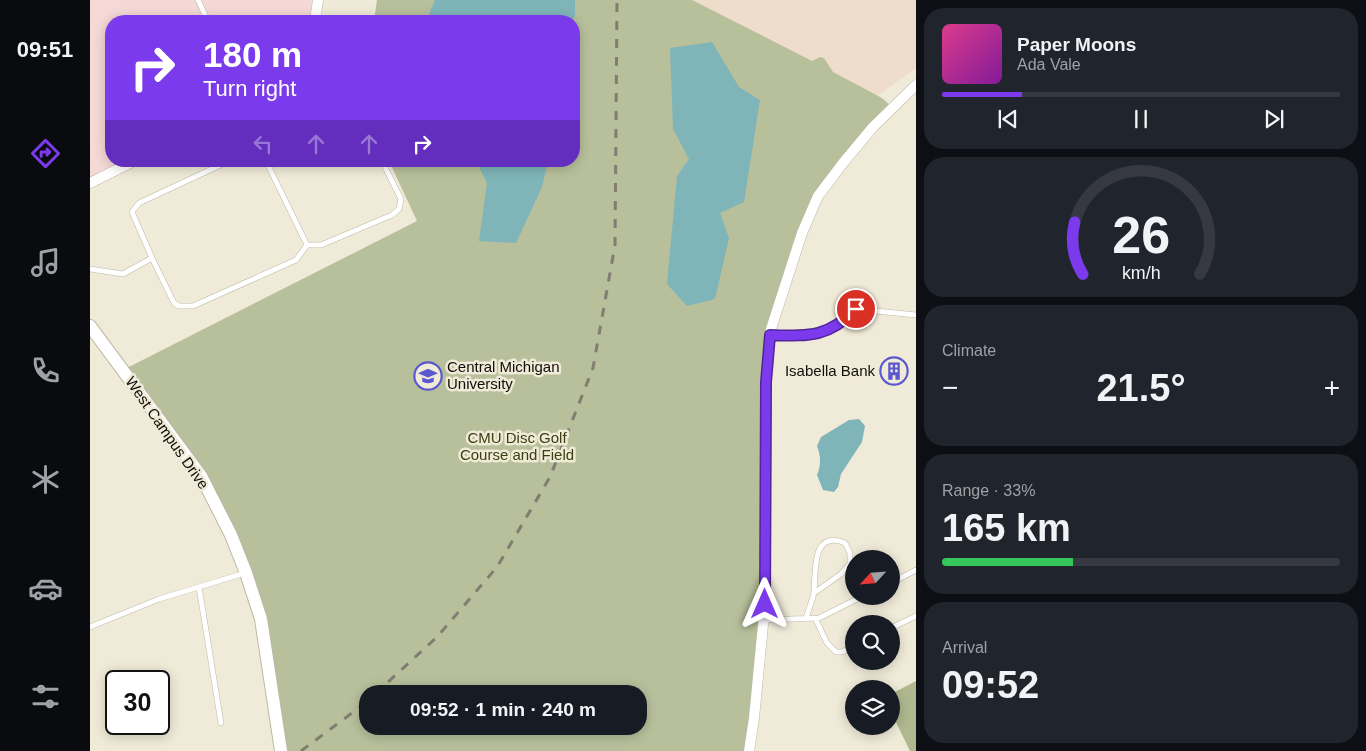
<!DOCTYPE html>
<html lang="en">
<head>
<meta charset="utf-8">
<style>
	:root { --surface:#171b24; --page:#20242c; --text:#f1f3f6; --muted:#9ea1a6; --line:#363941; --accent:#7c3aed }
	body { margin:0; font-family:Arial,sans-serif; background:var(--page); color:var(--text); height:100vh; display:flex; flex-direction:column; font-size:19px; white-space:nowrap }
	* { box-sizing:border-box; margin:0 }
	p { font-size:16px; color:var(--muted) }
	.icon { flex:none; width:28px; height:28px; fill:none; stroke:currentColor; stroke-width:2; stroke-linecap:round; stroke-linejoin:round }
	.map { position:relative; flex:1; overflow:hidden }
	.side { display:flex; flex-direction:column; gap:8px; padding:8px; background:#0d0f14; width:450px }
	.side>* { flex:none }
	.hud { position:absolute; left:15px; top:15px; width:475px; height:152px; border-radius:20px; box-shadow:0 2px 12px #0003; background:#7c3aed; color:#fff; overflow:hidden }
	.needle { width:32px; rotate:244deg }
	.controls { position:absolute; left:755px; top:550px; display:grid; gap:10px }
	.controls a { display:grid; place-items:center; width:55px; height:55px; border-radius:50%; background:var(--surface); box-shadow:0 2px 12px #0003; font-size:25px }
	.speed { position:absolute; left:15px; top:670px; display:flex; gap:10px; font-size:25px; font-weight:700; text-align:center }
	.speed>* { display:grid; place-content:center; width:65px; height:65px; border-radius:50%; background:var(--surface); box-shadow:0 2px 12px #0003; line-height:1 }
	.speed .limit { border:2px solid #111; border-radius:8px; background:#fff; color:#111 }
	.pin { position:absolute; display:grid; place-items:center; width:42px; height:42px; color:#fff; margin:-21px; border:2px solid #fff; border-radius:50%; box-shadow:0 1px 5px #0007 }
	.me { position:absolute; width:55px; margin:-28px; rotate:0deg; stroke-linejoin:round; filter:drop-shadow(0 0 4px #0008) }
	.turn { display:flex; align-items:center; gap:18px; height:105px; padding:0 15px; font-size:22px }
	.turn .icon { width:65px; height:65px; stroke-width:2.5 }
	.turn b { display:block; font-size:35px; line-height:42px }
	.lanes { display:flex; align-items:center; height:48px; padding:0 15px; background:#0003; justify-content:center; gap:25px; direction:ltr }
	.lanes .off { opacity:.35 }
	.big { font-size:38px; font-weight:700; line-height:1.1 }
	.side .tile { flex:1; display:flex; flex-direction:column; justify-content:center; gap:8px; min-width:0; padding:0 18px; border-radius:20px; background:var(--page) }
	.side .dial { align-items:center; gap:0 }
	.dial svg { height:130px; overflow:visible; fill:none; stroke:var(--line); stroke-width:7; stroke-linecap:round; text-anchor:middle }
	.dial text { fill:var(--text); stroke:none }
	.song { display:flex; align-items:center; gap:15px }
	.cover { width:60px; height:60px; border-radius:8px; background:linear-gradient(135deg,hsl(330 70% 55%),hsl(290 70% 35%)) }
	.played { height:5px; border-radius:2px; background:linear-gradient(90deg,var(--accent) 20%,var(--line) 20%) }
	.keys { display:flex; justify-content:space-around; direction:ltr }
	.heat { display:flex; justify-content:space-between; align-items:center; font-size:28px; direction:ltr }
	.charge { height:8px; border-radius:4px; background:linear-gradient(90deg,#34c759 33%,var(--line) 0) }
	.trip { position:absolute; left:269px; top:685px; width:288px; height:50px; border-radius:20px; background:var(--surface); box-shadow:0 2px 12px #0003; font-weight:700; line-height:50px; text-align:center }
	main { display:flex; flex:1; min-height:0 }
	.dock { display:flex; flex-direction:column; width:90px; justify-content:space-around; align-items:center; background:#090b0e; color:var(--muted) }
	.dock .icon { width:35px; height:35px }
	.dock .active { color:var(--accent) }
	.dock b { font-size:22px; color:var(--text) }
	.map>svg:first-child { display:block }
</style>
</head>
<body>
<main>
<nav class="dock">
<b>09:51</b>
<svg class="icon active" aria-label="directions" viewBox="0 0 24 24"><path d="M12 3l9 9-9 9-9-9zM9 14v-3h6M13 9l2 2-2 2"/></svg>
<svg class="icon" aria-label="music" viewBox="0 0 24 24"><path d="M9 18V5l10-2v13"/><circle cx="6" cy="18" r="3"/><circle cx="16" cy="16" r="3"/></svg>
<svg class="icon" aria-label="phone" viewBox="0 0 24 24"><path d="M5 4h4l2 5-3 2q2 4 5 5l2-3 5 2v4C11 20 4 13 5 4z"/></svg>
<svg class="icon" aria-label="climate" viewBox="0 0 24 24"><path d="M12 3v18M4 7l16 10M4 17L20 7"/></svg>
<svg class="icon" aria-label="car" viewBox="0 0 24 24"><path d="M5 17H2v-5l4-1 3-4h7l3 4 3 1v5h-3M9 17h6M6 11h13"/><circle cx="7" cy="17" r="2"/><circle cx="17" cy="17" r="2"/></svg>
<svg class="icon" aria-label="filters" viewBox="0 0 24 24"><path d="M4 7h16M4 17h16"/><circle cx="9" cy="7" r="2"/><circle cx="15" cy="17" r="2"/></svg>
</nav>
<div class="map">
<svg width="826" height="751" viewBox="0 0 826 751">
	<rect width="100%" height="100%" fill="#f0ead8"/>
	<path fill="#f4d9d6" d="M0,0H228L225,21H21V161H44L0,183Z"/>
	<path fill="#eeddcb" d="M590,0H826V68L775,105Z"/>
	<path fill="#b7bf9b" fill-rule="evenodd" d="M287,0H602L722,61L730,57L734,58L743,72L792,98L802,107L728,196L681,329L675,604L659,751H191L156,573L115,485L33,370L327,221L299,161H484V21H284ZM278,694H548V726H278Z"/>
	<path fill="#afb88f" d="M826,681V751H820L801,712V694Z"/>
	<path fill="#7fb5b9" d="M345,0H485V15L482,21H336Z
		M622,42L649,87L670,100L654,202L630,213L639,238L625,299L597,306L577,284L587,176L599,159L583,129L580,48Z
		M386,161H458L452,187L426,243L389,241L397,183Z
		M769,419L775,426L772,442L751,474L748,487L744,492L733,490L727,475C731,465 731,457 727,446L731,437L759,420Z"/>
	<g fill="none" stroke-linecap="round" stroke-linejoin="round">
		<g stroke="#beb8a7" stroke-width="6">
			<path id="service" d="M108,0L118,21
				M217,245H231L302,215L309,209L311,199L292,161
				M62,258L42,212L49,203L139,161
				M0,269L33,274L62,258L84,303L89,306H103L206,260L217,245L176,161
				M681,335C718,336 739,338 766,309L826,315
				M801,583L826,570
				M109,587L131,723
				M725,618L737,643L746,652H752L764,646
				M716,619C718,610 723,600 724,592C726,572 721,529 755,543L760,553V564L751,574L724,593
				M674,620L729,618L773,596
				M0,627L69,599L155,573
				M801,628L826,616"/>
		</g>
		<g stroke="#beb8a7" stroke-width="11">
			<path id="minor" d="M225,21L228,0
				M0,183L44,161
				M659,751L664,718L675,604L676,382L681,329L712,233L728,196L753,163L783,127L826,85"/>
		</g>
		<g stroke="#beb8a7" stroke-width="14">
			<path id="tertiary" d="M0,326L111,476L141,535L156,573L171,619L191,751"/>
		</g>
		<use href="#service" stroke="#fff" stroke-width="5"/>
		<use href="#minor" stroke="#fff" stroke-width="10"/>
		<use href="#tertiary" stroke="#fff" stroke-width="12"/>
		<path stroke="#817d71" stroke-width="3" stroke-dasharray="9 9" stroke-linecap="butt" d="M285,694L347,637L407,567L460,477L503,368L525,245L527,0
			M211,751L278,701"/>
	</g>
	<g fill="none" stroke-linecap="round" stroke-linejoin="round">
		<g stroke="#51269a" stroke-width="12">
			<path id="route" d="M675,604L676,382L680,335C718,336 738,338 766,309"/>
		</g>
		<use href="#route" stroke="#7c3aed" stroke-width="9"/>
	</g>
	<defs>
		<g id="building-ring" transform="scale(1.4375)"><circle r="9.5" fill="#f0ead8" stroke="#5a57cf" stroke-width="1.5"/><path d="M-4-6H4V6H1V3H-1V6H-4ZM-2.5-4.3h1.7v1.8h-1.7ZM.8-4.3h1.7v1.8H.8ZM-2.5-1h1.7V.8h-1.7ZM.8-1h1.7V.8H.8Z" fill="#5a57cf"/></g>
		<g id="university-ring" transform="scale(1.4375)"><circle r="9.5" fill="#f0ead8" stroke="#5a57cf" stroke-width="1.5"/><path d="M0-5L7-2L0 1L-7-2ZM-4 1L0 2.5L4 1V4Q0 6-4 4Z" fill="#5a57cf"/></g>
	</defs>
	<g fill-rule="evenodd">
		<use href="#building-ring" x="804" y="371"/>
		<use href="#university-ring" x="338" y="376"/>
	</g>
	<g text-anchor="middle" stroke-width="5" stroke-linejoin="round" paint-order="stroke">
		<g font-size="15" fill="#100e08" stroke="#f0ead8" text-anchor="start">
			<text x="357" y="372">Central Michigan<tspan x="357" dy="17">University</tspan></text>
			<text x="785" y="376" text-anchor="end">Isabella Bank</text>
		</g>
		<g font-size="15" fill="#100e08" stroke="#f0ead8">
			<text transform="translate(77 433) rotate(55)" y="5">West Campus Drive</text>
		</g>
		<g font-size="15" fill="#394010" stroke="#f0ead8">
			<text x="427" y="443">CMU Disc Golf<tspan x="427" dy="17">Course and Field</tspan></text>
		</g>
	</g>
</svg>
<div class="controls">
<a><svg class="needle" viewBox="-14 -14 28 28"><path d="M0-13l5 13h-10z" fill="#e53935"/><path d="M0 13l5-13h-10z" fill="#9ea1a6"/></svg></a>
<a><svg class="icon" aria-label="search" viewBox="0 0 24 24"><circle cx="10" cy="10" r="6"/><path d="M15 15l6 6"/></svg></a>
<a><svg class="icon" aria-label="layers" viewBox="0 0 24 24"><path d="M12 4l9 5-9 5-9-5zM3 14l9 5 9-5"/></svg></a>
</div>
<div class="speed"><div class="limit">30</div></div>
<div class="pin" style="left:766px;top:309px;background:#d93025"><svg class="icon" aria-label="arrive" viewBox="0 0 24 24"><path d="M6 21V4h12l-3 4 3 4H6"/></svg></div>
<svg class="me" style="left:675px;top:604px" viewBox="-20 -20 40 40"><path d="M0-17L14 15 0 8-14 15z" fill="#7c3aed" stroke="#fff" stroke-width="4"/></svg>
<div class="trip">09:52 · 1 min · 240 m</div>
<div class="hud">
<div class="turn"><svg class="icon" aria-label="right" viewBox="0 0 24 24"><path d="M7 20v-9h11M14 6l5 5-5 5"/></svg><div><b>180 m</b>Turn right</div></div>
<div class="lanes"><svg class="icon off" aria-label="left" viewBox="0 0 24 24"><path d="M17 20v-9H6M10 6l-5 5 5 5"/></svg><svg class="icon off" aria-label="ahead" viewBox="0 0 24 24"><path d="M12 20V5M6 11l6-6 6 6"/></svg><svg class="icon off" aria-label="ahead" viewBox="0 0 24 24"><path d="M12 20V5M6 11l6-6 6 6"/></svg><svg class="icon" aria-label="right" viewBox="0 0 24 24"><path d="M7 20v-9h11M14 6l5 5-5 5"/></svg></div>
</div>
</div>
<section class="side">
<div class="tile">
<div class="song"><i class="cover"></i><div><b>Paper Moons</b><p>Ada Vale</p></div></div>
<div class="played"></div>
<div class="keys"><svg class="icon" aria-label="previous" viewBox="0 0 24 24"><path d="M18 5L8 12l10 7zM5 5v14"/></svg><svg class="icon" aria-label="pause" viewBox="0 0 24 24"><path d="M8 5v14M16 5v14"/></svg><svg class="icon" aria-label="next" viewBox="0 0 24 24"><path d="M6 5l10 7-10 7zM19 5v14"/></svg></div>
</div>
<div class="tile dial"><svg viewBox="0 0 100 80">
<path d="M14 69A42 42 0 1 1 86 69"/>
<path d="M14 69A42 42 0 0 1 9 37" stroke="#7c3aed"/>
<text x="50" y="56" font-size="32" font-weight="700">26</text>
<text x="50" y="72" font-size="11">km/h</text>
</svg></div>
<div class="tile"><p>Climate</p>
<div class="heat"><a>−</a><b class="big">21.5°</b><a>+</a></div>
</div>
<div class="tile"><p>Range · 33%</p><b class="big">165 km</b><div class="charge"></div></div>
<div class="tile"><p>Arrival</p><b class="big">09:52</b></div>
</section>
</main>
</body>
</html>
